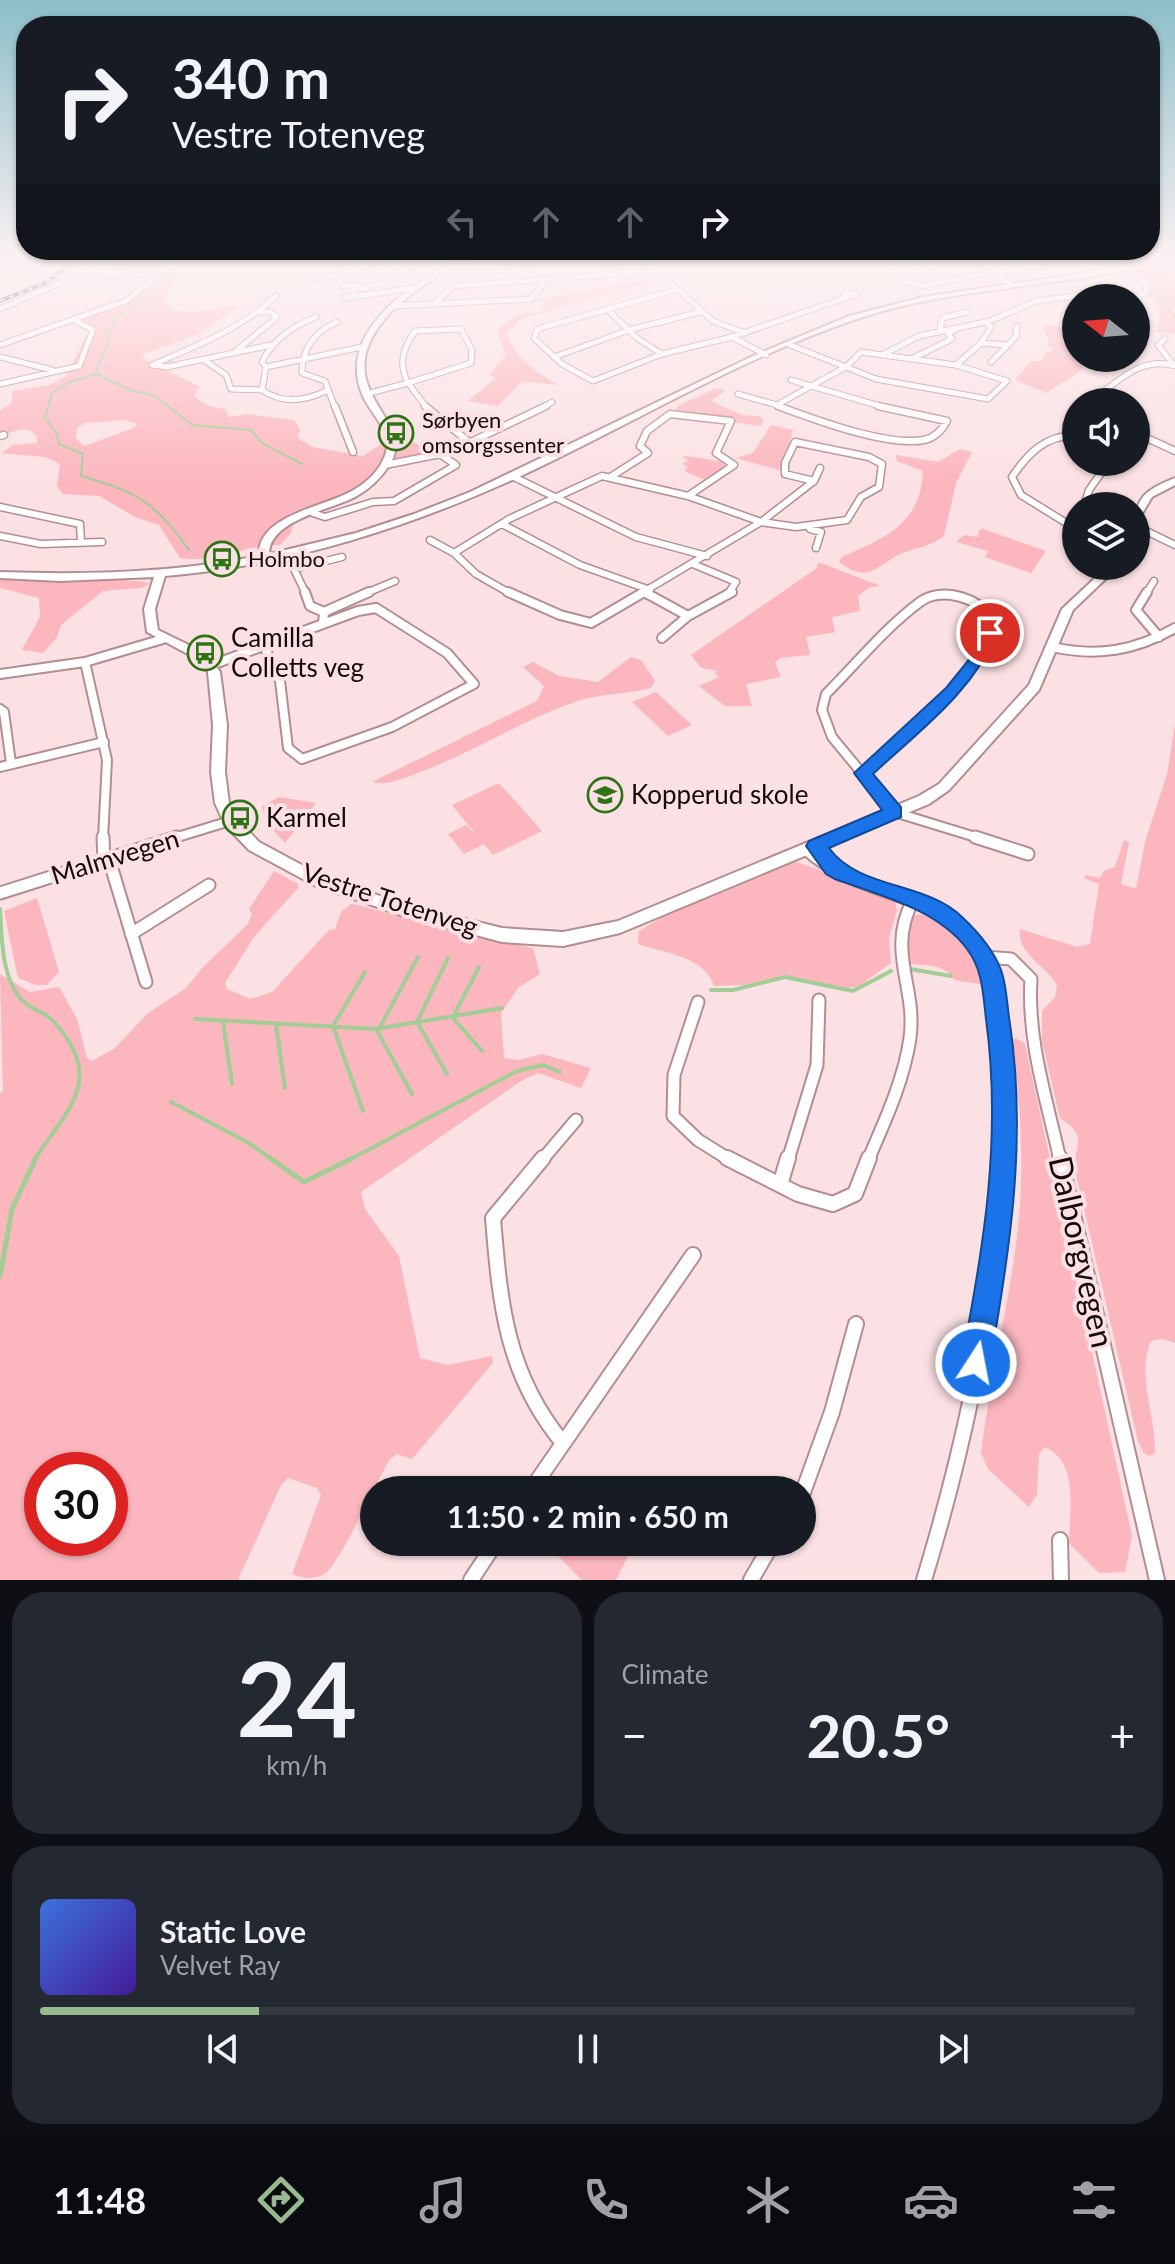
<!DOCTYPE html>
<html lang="en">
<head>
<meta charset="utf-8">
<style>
	:root { --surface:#171b24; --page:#242831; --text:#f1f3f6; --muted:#9ea1a6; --line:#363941; --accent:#99ba91 }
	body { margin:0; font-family:Lato,sans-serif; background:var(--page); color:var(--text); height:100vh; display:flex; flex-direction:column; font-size:30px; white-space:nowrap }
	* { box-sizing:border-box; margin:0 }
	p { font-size:26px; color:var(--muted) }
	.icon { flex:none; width:44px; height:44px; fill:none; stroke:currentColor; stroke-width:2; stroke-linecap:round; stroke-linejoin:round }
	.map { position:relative; height:1580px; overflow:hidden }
	.side { display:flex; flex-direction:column; gap:12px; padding:12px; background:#0d0f14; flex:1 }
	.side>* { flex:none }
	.guide { position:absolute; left:16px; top:16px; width:1144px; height:244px; border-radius:32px; box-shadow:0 2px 6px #0004; background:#171b24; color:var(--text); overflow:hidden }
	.needle { width:52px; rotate:287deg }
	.controls { position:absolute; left:1062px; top:284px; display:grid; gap:16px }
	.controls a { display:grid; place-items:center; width:88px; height:88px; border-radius:50%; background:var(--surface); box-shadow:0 2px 6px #0004; font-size:40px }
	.speed { position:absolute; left:24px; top:1452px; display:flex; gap:16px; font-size:40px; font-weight:700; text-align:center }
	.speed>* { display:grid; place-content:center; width:104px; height:104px; border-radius:50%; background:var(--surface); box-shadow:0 2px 6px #0004; line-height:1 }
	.speed .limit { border:12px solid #d22; background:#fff; color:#111 }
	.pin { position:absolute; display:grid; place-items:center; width:68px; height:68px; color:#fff; margin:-34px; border:4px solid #fff; border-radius:50%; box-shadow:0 2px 8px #0007 }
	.me { position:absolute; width:88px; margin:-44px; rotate:11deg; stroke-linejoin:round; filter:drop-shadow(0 0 6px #0008) }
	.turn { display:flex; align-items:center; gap:28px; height:168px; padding:0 24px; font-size:36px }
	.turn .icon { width:104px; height:104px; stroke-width:2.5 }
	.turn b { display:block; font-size:56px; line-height:68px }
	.lanes { display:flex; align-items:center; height:76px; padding:0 24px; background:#0003; justify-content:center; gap:40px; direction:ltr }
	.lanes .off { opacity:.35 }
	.big { font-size:60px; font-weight:700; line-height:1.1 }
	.side .card { flex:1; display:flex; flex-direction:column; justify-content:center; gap:12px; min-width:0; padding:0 28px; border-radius:32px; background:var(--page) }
	.side .dial { align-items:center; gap:0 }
	.dial b { font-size:104px; line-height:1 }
	.song { display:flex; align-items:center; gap:24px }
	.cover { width:96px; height:96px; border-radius:12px; background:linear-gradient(135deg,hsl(220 70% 55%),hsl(260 70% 35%)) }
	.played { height:8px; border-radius:4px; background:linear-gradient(90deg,var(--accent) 20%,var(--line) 20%) }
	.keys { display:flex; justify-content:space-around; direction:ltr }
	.heat { display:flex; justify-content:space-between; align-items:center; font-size:44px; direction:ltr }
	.side .tiles { flex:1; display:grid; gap:12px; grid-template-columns:1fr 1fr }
	.card:last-child { grid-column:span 2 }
	.trip { position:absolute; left:360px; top:1476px; width:456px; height:80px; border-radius:40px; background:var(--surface); box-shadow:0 2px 6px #0004; font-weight:700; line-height:80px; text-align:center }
	.menu { display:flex; height:128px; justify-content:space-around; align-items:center; background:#090b0e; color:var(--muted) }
	.menu .icon { width:56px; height:56px }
	.menu .selected { color:var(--accent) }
	.menu b { font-size:36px; color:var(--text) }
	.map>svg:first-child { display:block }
</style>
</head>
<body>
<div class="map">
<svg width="1175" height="1580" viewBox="0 0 1175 1580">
	<rect width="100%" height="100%" fill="#fbe1e4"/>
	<path fill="#fcb6be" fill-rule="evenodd" d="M1151,264H1175V334L1154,332L1158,329L1160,311L1156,301L1146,298L1153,287L1132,269Z
		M172,274L180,278L169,287L165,302C185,323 211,304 237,307L199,334L143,354L144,359L200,387L194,395C202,405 212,407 225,409L229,417L247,414L294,420L300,430L298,438L312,447L363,456L380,445L385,434C403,430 422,448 434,457L390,468L351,500L294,521L291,533L280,545C244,544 222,564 180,558L159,525L137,518L99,496L63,494L57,486L60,464L45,457L2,453L13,445L37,443V436C23,422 15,434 0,435V410L11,404L13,391L49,385L66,376L89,330L69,321L115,304L156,278ZM126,420L137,424L134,428L84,446L76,438L77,428L84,423Z
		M658,278L661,280L523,318L507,333C513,359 538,371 557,385L519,381L521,382L498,406L468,401L496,378L489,375L506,355L497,333L498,328L517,315L543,311L544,301H528Z
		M1047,324L1076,331V358H1092C1077,377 1064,380 1047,393L1015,380L1031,361H1042L1044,354L1054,349L1047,346L1049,340L1043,328Z
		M716,388L726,390L711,401L742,415L760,416L764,421L761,426L674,414L678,406Z
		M771,425L793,430L782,471L736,458L753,453Z
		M960,449L972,452L956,483L944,536C928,548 912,548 896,556C873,570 866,582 839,562L842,557C885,538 921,524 923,471L897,461L896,455L938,462Z
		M686,456L732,463L705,480L684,471L688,467L682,464L688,460L682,457Z
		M983,529L1046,551L1031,573L985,557L988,551L956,542L964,535L978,537L979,530Z
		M818,562L881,586L870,587L858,596L860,611L832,617L835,632L806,637L810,655L781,658L775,662L781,677L746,684L752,706H725L699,686L719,677L715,673L718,671L701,668L691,655L817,568Z
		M0,578C29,583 137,576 150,584L141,588L103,591L61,625L57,637L43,653L22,650L40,617L39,598L0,588Z
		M631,657L641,660L655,681L651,688C624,695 598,693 572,703C519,722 472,753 420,772C404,778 390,786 372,782L537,701L544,686L523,667L533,662L559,676L598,682Z
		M656,692L692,725L668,736L632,702Z
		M1175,724V1343L1163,1339L1151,1341C1136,1375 1156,1416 1155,1453L1149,1456L1143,1452L1138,1441L1075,1170C1074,1143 1089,1137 1060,1118L1042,1041V1011L1055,997L1057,985C1046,966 1016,953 1020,929L1077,947L1090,944L1099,884L1084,878L1085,875L1100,878L1104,871L1115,867L1124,840L1129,842L1121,884L1136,889L1145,842L1167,774Z
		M499,783L542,831L493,855L484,844L464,854L448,834L466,825L478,837L452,805Z
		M279,797L316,803L285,843L266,822L262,806Z
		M795,862C802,862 889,897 895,902L897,911L889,938L891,963L858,987L845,988L784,976L744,985L714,986C705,956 664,953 638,944L639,931L664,916Z
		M274,871L298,884V888L254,937L225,983L227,989L250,999L272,992L329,930L335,929L341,912L351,904L358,905L469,935L533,948L540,974L519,987L501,1013L504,1058L518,1060L542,1054L591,1068L581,1088L538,1073L521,1081L361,1192L365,1209L399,1256L420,1358L448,1365L492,1356L493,1363L412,1459L397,1454L390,1459C377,1480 339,1567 323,1575C312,1580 303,1578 292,1574L321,1495L317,1488L288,1478L281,1485L238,1580H0V1094L3,1090L0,974L30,992L59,987L77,1019L87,1058L92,1061L115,1048L148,1013L186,988L203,967L248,924L252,914L249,909ZM42,1470H110V1538H42Z
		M37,898L59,972L47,985H36L18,978L4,911Z
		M916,915C953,910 978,956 985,985L954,980C946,964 925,965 908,964L904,939L909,919Z
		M1015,1038L1025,1044L1132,1536L1125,1572L1099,1573L1069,1543C1069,1511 1080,1463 1045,1447L1039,1454L1037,1495L1029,1507L988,1469L981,1453C990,1380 1008,1309 1017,1236C1025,1171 1021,1105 1012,1041Z
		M544,1542H635L616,1580H582Z"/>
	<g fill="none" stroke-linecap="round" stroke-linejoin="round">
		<path stroke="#a2cd97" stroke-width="2" d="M1120,264L1155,285L1175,319
			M95,374L108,344L107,335L118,316L147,300L154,285L175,269
			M189,550C155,501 136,492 81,476L83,454L59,444L57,434L45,418L52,393L69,382L97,374L130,390L155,396L192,425L251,430L262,443L302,464"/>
		<path stroke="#a2cd97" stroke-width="4" d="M0,909C2,938 1,974 20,998C28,1009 45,1011 54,1022C106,1079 68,1109 34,1160
			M910,969L951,976
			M711,990H733L785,977L853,991L891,971
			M455,1013L479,967
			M451,1016L482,1051
			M195,1019L376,1029L502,1008
			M223,1021L232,1084
			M276,1025L285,1088
			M380,1027L418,957
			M376,1029L412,1094
			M447,1074L417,1022L448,958
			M171,1102L247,1142L273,1160
			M363,1111L333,1026L365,972
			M349,1160L517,1071L543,1065L560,1072"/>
		<path stroke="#a2cd97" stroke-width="5" d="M270,1158L304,1182L353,1158
			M0,1276L12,1209L36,1158"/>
		<g stroke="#b38d90" stroke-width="7">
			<path id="street-far4" d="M649,264L713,321L745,333
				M891,264L900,270L919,272
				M942,264L921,270L906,282L921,286L987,273
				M448,267L536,264
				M1124,267L1147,284L1146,292L1135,298
				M369,276L405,264
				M314,279L336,276
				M1011,284L1001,277L1002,272L1049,264
				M360,286H342L336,276L375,264
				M676,290L544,327L537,330L534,338L562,364L593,381L662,354L732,337L766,355
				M846,292L856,294L842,299Z
				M355,295L353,291L384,282L413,264
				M345,298L414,288
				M433,305L454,286L656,271
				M394,306L531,299L545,282
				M0,309L85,272L159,275
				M607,309L637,338L662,354
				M316,317C293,326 273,339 262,362L266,367L262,390C282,404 305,401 326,391
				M461,329L472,350L471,363L408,383C398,363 403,349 415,331Z
				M940,331L942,318L967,312
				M732,337L842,299
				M1165,339L1158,345L1173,364
				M981,343L1008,345L991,362
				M0,345L126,301L172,264
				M271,345L167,367L152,365C196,346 241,329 276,296
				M790,345L846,367
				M1008,345L1016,336L1017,326
				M236,351L277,317L271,312H259
				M861,352L956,365L1007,381L988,399L876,379L846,367Z
				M884,354L919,336L990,321L1036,301L1083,295L1118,298
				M0,357L52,370
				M554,357L629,330L700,312
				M913,358L952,339L948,334L956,329
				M204,360L226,375L231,389L262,390
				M956,365L981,343L991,327L986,322
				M266,367L362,347
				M791,380L811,386
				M408,383L427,408
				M0,384L79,366L93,330L74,320
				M811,386L887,408
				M811,386L846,367
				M366,394L408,383
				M738,394L777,405
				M1089,402C1116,384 1140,355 1175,366
				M335,408L325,381L302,373C302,348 314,332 337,322
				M542,408L552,402
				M784,408L777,405L811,386"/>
		</g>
		<g stroke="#b38d90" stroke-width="9">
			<path id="street-far3" d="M335,406L353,452
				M425,406L469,442
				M778,406C814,419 886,447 924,440C934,438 942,430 947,421L878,406
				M1136,433L1175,451
				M1076,435C1045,436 1029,452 1012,477L1021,495L1076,529
				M0,436L4,435
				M795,442L869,457L882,464L879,487L861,497L847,520L796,527L761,522L814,481L785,474V463Z
				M385,465L450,452L546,406
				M512,476L636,537L707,556
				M612,476L648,453L640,446L647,431L670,414L731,421L716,453L734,465L688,496
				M814,481L820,468
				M1084,506L1089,490L1109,462
				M0,507L80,524L81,542
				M313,513L325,517L373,502L394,501L456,465L440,454
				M502,524L580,565L650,590
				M1136,526L1175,545
				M810,529L821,532L816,548
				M0,536L41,544L102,542
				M430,540L454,553
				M454,553L476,574L511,594
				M454,553L509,519L602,476L688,496L761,522
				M693,564L736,582L728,594
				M646,593L649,594
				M306,594L294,569L342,557
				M364,594L395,581
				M640,594L761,522
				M1146,594L1154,581"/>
		</g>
		<g stroke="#b38d90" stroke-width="12">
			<path id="street-far2" d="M305,592L310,606L324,612L323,624
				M508,592L560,615L591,623L644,592
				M1147,592L1136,610L1159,637
				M646,593L688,616L732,592
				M324,612L369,592
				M662,638L688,616
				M1052,647C1097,657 1135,651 1175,628
				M85,662L107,760L103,839
				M209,666L358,611L376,608L447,653L474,684L392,727L302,759L288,748L280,681L264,646
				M0,674L85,662L163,639
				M0,709L4,712L11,763
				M0,767L104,742
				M863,773C915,728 972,688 992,619C980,598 941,586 920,602C886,627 856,664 826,694L822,710L832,737L894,812L982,839
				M171,839L230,821"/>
		</g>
		<g stroke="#b38d90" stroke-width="15">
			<path id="street-far1" d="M103,837L104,861
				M975,837L1028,854
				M816,846L833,869
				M807,850C844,883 890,889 933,910C1018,951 1006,1081 1003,1160
				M109,859L146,982
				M0,893L177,837
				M131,934L209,885
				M984,957L1011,959L1031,979C1027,1041 1047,1100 1060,1160
				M698,1002L674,1075L673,1116L698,1140L730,1160
				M542,1160L576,1120
				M788,1160L817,1065L819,1000
				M868,1160C885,1121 904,1080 910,1038C917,986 886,952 913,900"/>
		</g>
		<g stroke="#b38d90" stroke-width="18">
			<path id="street" d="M543,1158L493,1218C500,1304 506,1374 563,1443
				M727,1158L798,1194L833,1204L855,1194L869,1158
				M1060,1158L1157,1580
				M780,1185L788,1158
				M531,1490L693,1255
				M802,1495L832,1412L856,1324
				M1060,1540L1061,1580
				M471,1580L496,1542
				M751,1580L773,1542
				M924,1580C965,1445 996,1300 1003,1158"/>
		</g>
		<g stroke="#b38d90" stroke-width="4">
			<path id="secondary" d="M449,264H456C432,282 404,295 384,320C326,391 418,419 390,464C381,478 370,489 355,497C331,510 269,520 269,554L356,533L414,514L470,492L753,356L849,316L923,297L1066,276L1129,264H1140C1113,276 1076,279 1046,283C982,292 918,298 857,319C740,358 634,423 523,475C410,527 289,566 165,576L155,609L158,630L207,654L220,672L227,725L225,772L229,803L236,818L259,842L326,878L401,903L502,928L563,932L618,921L919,796L939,784L1029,685L1062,609L1108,566H1119L1073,610L1039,690L949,790L929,804L620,933L563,946L502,942L401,915L316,886L249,850L225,825L215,803L211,772L213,725L208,672L199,660L147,632L144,609L154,577L60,581L0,578V572C87,575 173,573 259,556C256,517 321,507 348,493C362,486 376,475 383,460C397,434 371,416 362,394C338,334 404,290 449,264Z
				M1175,478V485L1152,497L1140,517L1136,518C1136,494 1155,486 1175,478Z"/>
		</g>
		<use href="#street-far4" stroke="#fff" stroke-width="5"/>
		<use href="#street-far3" stroke="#fff" stroke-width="6"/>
		<use href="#street-far2" stroke="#fff" stroke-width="8"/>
		<use href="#street-far1" stroke="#fff" stroke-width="11"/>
		<use href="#street" stroke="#fff" stroke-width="14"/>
		<use href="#secondary" fill="#fff" fill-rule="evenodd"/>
		<g stroke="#342628" stroke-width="4">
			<path id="rail" d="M0,301L45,283L72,264"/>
		</g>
		<use href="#rail" stroke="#fbe1e4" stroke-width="2" stroke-dasharray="5" stroke-linecap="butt"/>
	</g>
	<linearGradient id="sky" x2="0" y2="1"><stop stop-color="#8cbec8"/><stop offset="0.54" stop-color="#fdf2f3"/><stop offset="1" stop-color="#fdf2f3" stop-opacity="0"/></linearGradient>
	<rect width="1175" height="485" fill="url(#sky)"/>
	<path fill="#1a73e8" stroke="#114b97" stroke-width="2" d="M984,630L997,633C973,692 919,731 873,774L901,807V817L829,848C860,890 925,881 962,917C978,932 993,949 1001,970C1007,986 1007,1007 1010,1024C1027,1139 1010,1250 990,1363L986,1374L976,1378L965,1374L961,1363C984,1248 1002,1136 986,1019C983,995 983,970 967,949C937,909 881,896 835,879L826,874L806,846L809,841L882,810L854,773L946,688L972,656Z"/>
	<defs>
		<g id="bus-ring" transform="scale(1.8)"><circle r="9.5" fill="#fbe1e4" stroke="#2e7416" stroke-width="1.5"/><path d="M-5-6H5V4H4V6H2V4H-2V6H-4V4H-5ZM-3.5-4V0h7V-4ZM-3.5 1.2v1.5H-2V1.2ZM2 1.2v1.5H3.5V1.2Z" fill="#2e7416"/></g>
		<g id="school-ring" transform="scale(1.8)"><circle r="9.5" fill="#fbe1e4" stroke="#2e7416" stroke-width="1.5"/><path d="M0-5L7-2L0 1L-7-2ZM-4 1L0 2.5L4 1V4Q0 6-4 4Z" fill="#2e7416"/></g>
	</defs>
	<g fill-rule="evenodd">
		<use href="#bus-ring" x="396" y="433"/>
		<use href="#bus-ring" x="222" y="559"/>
		<use href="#bus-ring" x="205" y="653"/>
		<use href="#school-ring" x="605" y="795"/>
		<use href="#bus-ring" x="240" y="818"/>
	</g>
	<g text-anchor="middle" stroke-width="8" stroke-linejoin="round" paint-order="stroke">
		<g font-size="22" fill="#16090b" stroke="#fbe1e4" text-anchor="start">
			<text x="422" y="428">Sørbyen<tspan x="422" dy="25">omsorgssenter</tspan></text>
			<text x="248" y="567">Holmbo</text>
		</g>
		<g font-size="26" fill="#16090b" stroke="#fbe1e4" text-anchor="start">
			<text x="231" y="647">Camilla<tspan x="231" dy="30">Colletts veg</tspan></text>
			<text x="631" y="804">Kopperud skole</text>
			<text x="266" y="827">Karmel</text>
		</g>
		<g font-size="26" fill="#16090b" stroke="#fbe1e4">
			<text transform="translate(115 857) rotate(-17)" y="9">Malmvegen</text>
			<text transform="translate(390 900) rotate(18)" y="9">Vestre Totenveg</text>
		</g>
		<g font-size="32" fill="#16090b" stroke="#fbe1e4">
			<text transform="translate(1081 1252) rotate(77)" y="11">Dalborgvegen</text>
		</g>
	</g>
</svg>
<div class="controls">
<a><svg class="needle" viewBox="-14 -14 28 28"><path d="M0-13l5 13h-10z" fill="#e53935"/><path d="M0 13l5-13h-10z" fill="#9ea1a6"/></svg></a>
<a><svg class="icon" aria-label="sound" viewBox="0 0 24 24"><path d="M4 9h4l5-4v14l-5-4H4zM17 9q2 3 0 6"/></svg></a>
<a><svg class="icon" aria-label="layers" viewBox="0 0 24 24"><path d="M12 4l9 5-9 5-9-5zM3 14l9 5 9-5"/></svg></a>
</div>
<div class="speed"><div class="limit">30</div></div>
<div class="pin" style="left:990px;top:633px;background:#d93025"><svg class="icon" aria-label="arrive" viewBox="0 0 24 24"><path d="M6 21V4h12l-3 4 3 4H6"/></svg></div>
<svg class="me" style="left:976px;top:1363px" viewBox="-20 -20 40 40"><circle r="17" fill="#1a73e8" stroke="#fff" stroke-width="3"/><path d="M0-11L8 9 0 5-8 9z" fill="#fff"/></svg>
<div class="trip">11:50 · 2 min · 650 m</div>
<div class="guide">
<div class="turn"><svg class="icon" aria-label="right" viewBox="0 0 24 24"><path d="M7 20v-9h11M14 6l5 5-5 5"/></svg><div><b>340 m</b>Vestre Totenveg</div></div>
<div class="lanes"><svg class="icon off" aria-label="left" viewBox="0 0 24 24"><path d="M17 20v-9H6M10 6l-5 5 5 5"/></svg><svg class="icon off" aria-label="ahead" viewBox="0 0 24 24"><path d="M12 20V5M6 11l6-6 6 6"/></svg><svg class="icon off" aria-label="ahead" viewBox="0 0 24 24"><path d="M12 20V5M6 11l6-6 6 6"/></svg><svg class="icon" aria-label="right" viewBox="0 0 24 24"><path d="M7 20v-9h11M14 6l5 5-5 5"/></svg></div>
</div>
</div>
<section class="side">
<div class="tiles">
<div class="card dial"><b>24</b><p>km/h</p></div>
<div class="card"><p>Climate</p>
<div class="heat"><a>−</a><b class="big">20.5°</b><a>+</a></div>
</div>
<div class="card">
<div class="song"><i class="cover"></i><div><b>Static Love</b><p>Velvet Ray</p></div></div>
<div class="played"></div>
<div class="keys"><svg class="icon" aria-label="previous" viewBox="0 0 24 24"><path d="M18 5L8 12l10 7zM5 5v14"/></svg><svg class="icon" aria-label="pause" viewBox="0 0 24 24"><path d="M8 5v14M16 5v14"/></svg><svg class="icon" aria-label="next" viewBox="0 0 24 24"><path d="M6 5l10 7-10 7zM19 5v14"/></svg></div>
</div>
</div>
</section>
<nav class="menu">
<b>11:48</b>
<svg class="icon selected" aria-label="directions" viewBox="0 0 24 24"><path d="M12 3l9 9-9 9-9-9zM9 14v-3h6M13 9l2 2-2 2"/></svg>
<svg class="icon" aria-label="music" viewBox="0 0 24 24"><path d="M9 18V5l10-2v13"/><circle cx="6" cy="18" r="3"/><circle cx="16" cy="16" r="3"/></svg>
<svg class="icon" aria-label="phone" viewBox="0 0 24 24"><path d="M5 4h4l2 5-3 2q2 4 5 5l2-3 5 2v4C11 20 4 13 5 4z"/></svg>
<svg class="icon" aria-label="climate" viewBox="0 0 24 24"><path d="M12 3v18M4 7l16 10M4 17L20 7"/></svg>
<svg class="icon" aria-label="car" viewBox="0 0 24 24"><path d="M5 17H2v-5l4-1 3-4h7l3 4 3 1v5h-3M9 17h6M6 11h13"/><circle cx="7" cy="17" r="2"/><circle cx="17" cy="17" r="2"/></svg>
<svg class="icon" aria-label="filters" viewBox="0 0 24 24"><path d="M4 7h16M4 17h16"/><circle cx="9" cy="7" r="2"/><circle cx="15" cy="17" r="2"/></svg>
</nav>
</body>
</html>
